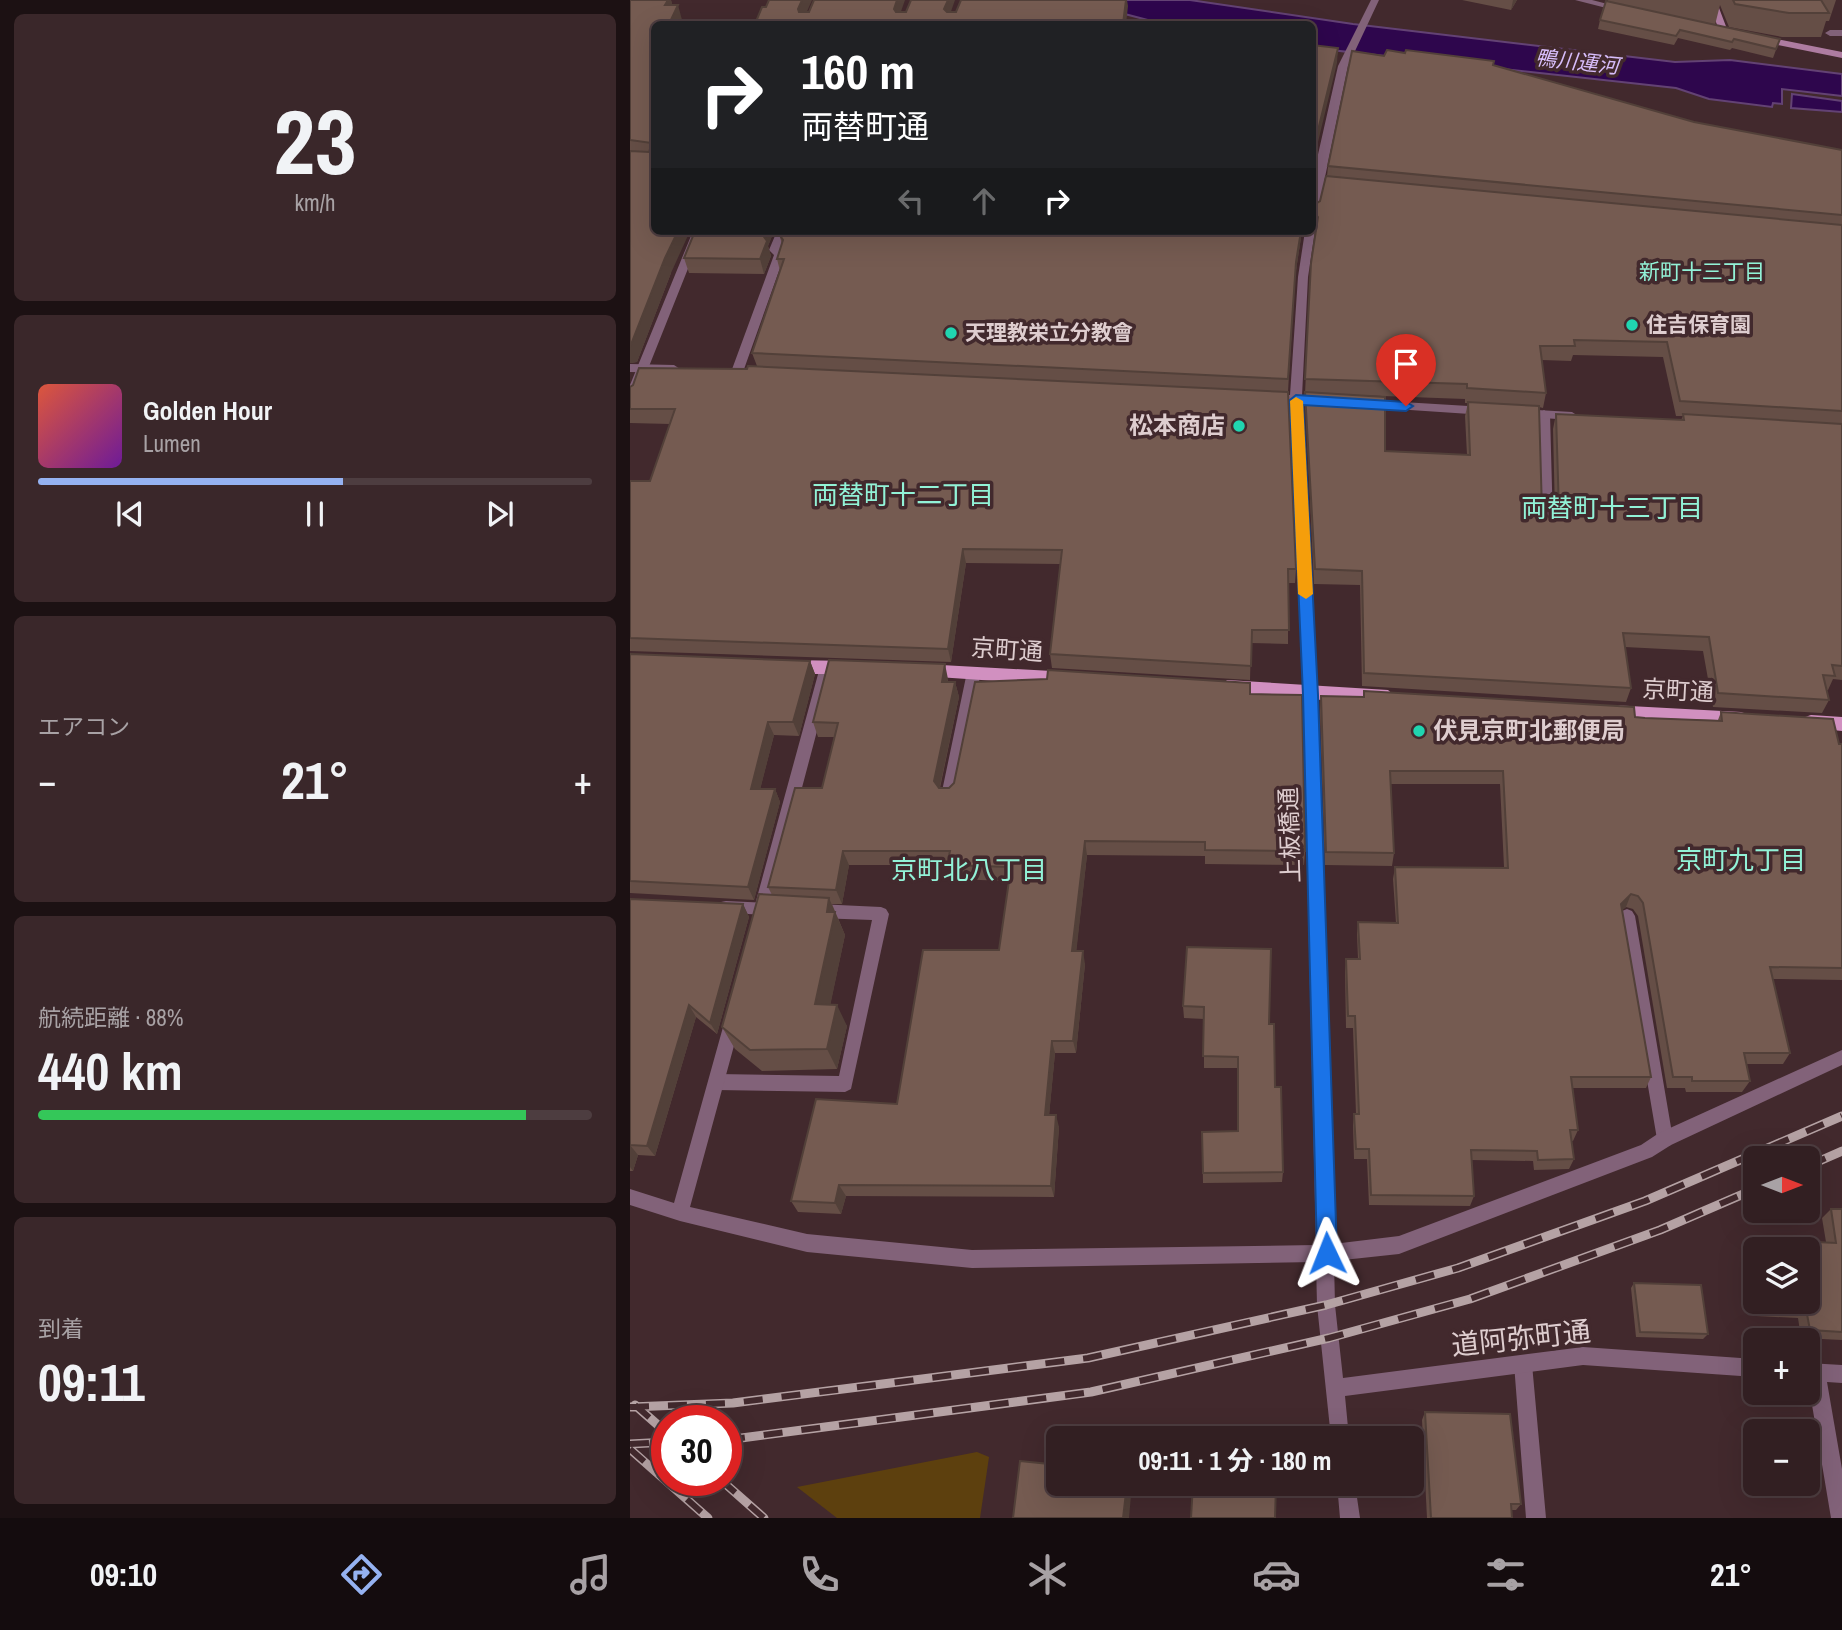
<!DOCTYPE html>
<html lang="ja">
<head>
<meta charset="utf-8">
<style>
	:root { --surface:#321f22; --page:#3a272a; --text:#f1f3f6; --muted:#a8a2a5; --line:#4d3d40; --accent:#95b2f1 }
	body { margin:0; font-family:"Archivo Narrow","Noto Sans JP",sans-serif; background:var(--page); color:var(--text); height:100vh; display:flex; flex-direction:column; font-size:26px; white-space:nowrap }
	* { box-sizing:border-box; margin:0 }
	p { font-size:23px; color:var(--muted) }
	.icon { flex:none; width:38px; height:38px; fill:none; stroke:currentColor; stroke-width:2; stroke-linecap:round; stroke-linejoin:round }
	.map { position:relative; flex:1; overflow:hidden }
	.drawer { display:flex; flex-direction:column; gap:14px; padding:14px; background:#1c1113; width:630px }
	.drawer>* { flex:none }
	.top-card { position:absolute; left:21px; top:21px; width:665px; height:214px; border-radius:10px; box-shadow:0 7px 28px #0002,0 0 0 2px var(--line); background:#202124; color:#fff; overflow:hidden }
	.needle { width:46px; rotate:90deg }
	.tools { position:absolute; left:1113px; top:1146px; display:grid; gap:14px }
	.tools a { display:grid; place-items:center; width:77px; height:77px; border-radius:10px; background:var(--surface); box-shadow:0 7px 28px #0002,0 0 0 2px var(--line); font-size:35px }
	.speed { position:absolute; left:21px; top:1405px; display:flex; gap:14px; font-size:35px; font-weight:700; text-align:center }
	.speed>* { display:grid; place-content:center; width:91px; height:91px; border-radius:50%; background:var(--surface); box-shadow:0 7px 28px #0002,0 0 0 2px var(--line); line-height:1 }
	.speed .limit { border:10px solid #d22; background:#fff; color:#111 }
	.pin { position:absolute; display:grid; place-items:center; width:60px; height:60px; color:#fff; margin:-72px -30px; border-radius:50% 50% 50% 0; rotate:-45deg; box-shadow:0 0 7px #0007 }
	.pin .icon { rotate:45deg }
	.me { position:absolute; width:77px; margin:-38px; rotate:358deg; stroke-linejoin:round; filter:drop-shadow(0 0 5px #0008) }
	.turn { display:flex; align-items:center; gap:24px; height:147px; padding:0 35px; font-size:32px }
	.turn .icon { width:91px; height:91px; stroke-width:2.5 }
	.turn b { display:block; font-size:49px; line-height:60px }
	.lanes { display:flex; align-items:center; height:66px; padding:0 35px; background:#0003; justify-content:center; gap:35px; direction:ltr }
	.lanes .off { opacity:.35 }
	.big { font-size:52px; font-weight:700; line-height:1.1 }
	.drawer .card { flex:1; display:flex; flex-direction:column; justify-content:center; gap:10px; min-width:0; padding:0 24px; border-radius:10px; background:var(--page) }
	.drawer .dial { align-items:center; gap:0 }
	.dial b { font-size:91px; line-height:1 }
	.song { display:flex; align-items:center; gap:21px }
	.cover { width:84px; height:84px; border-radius:10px; background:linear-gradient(135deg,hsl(10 70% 55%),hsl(280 70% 35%)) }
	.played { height:7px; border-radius:4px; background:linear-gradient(90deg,var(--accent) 55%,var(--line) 55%) }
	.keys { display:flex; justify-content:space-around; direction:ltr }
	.heat { display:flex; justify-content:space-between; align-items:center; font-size:38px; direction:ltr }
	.charge { height:10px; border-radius:5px; background:linear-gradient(90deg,#34c759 88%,var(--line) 0) }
	.trip { position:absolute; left:416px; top:1426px; width:378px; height:70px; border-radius:10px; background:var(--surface); box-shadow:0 7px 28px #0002,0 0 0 2px var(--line); font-weight:700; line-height:70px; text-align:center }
	.tab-bar { display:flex; height:112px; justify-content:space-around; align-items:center; background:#140c0e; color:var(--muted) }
	.tab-bar .icon { width:49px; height:49px }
	.tab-bar .selected { color:var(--accent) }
	.tab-bar b { font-size:32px; color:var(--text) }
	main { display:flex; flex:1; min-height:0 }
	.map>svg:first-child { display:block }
</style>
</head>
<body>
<main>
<section class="drawer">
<div class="card dial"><b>23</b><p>km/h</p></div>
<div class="card">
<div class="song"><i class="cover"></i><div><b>Golden Hour</b><p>Lumen</p></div></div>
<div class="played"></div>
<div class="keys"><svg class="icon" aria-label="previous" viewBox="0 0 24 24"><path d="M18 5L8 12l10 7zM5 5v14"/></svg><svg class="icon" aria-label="pause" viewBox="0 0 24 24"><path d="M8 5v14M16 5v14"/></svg><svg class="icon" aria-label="next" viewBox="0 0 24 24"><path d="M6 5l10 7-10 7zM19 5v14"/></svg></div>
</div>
<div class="card"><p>エアコン</p>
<div class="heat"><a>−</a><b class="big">21°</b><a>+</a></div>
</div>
<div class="card"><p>航続距離 · 88%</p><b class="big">440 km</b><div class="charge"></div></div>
<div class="card"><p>到着</p><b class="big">09:11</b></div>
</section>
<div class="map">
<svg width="1212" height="1518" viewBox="0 0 1212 1518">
	<rect width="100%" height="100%" fill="#42292d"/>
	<path fill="#5d400e" d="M347,1452L359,1457L350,1518H207L167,1487Z"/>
	<path fill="#2e064d" stroke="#634274" stroke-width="2" d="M465,0H560L723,24L1045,62L1100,60L1212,74V96L1152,89V104L1143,103L1142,107L1079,99L1046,88L683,48L682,24H533L491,13Z
		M1162,94L1212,101V112L1161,108Z"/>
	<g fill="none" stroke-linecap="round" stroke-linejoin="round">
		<path fill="#826279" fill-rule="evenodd" d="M1212,30V36H1200L1195,33L1200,30Z
			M63,231H73L6,399L0,403V385Z
			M147,231H157L150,249L155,254L113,372L107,376L103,375L101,372L144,255L139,250Z
			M914,410L920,414L923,525L917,529L911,525L908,414Z
			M344,667L351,672L325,796L323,800H313L311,796L337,672Z
			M96,901L142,903L147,904L149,909L147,914L142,915L96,913L91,912L89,907L91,902Z
			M187,904L251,907L256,909L259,914L221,1089L215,1092L87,1090L81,1087L79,1082L81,1077L87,1074L209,1076L242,920L187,918L182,916L179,911L182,906Z
			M997,909L1002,911L1005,916L1043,1139L1041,1145L1035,1147L1029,1145L1027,1139L989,916L992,911Z
			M893,1355L899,1358L902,1364L916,1518H896L884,1364L887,1358Z"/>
		<path fill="#826279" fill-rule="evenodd" d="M741,0H749L718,66L694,182L713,183L718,186L713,189L693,188L687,215L682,218V181L708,66Z
			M945,0H962L997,9L992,12Z
			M682,228L685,231L678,277L672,396L694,397L700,401L694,405L672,404L687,695L703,1244L769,1236L1011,1145L1029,1133L1212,1050V1065L1041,1145L1022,1157L769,1254L704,1261L705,1305L713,1378L953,1347L1125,1359V1377L953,1365L715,1396L719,1438H701L687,1305L686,1262L342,1268L177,1252L50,1221L0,1205V1189L44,1203L95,1020L97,1015L103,1013L109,1015L111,1020L60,1207L177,1234L342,1250L686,1245L673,695L660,403L641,402L635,398L641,394L660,395L668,277L675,231H682Z
			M0,364L44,365L50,369L44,373L0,372Z
			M739,400L855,407L861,411L855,415L735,407V401Z
			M889,409L942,412L948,416L942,420L885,416V410Z
			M197,662L204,667L139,912L136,917L131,919L126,917L123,912L190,667Z
			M1178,1363L1212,1365V1383L1197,1382L1212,1469V1518H1201L1178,1381Z
			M707,1484H725L730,1518H710Z"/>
		<path fill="#ae7ca1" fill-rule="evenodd" d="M1078,0H1086L1097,29L1107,31V35L1090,33Z
			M1131,36L1212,52V58L1128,41L1126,39Z"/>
		<path fill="#d190c0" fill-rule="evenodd" d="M160,660L220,661L228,667C222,677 158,676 152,666Z
			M293,664L440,672L448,679L440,686L293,676L285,670Z
			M597,680L758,690L766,697L758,704L597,694L589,687Z
			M981,705L1111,712L1117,714L1120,719L1117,724L1111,726L981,719L975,717L972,712L975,707Z
			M1181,715L1212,717V731L1175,727L1172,722L1175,717Z"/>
		<g stroke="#b5a2a4" stroke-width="9">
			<path id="rail" d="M1178,1166L1212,1151
				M5,1405L37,1433
				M0,1407L103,1403L458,1358L696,1305L828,1268L1015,1201L1212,1116
				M96,1440L461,1392L699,1338L840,1299L1030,1230L1125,1189
				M0,1444L37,1442
				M0,1449L78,1518
				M91,1480L134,1518"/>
		</g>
		<use href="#rail" stroke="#42292d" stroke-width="6" stroke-dasharray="19" stroke-linecap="butt"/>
	</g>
	<path fill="#654e46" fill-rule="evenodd" d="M0,0H41L42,5L52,20L50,24H24L41,273L7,362L0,363Z
		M832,0H887L881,10Z
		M978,0H1206L1199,21H1196L1191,37H1152L1099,27L1090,5L1085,25L1150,39L1143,58L1102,48L1100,50L1048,38L1044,45L968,29L970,20Z
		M754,56L863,65L1064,122L1212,150V680L1203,679L1198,690H1196L1199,700L1192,713L1083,707L1073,651L995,647L1001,688L996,702L732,686L730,585L684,584L675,394L681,263L686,230L682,226V206L690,201L697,176L698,166ZM943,355L1033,357L1046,416H1053L1051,420L926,414L923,429L925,513L919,517L912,511L909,407L913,408L916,393L912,360L941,361ZM725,395L835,399V403H838L835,416L837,455L755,451Z
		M65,231H144L138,246L141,256L134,274L59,273L54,258Z
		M150,231H672L665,277L658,392L666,569L665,583H658V644L621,643L620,680L422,668L420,654L430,564L336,563L321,662L0,651V481H20L40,424L0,423V387L127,366L122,353L150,271L147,259L152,244L149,234Z
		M0,654L180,661L185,674L169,736L144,735L130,789H145L150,802L124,900L0,893Z
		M318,679V682H325L329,697L310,788H319L620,694L675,851L674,865L575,864V856L457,855L446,951L455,964L446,1053H425L419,1115L429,1127L424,1197L216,1196L211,1214L168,1212L161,1201L267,1104L369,950L379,881L321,879L317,865H219L212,904H202L215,935L200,1005L217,1026L207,1069L132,1071L105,1049L92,1027L142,895L138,887L192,788L204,737H188L183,722Z
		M734,691L1015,718L1088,720L1091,712L1212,744V980L1143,979L1160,1053L1153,1064H1116L1120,1081L1112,1092H1056L1055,1088H1037L1008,916L1003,909L996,907L992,910L1021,1077L1016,1088H943L948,1130L943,1141H941L944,1159L939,1169L904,1170L903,1161L841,1160L844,1196L840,1206L739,1205L737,1159H724L723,1125L724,1114H726L723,1028H716L715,971L716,959H728L727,934L728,922L766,923L763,879L765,867H874L870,784H760L764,853L762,866L695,865L690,710L691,696L733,697Z
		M0,899L113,904L119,917L87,1034L66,1017L25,1156L8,1155L3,1171H0Z
		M557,947L639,1024L653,1172L652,1182L573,1183L572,1132L608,1131V1068H574V1019L554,1018L553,1006Z
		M1201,1209H1212V1340L1171,1338L1168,1318L1126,1316L1116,1248L1123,1239L1196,1242L1192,1218ZM1125,1250L1178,1302H1125Z
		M1004,1283L1078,1334L1073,1339L1006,1337L1001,1288Z
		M795,1412L891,1504L886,1510H881L882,1518H797L792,1420Z"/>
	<path fill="#524039" d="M38,0H41L44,10L35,5Z
		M172,0H182L172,23L168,9Z
		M267,0H275L267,23L264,9Z
		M318,0H325L317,23L314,9Z
		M496,0H497L498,6L496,24H493Z
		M883,0H887L881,10Z
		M48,5L52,20L50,24H39Z
		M708,48L707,63L682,167V155Z
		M48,231H60L41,273L7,362L0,363V347L35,258Z
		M134,231H144L138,246L141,256L134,274L130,259L132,234Z
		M671,231H672L665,277L658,393L666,262Z
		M333,549L336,563L321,662L318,649Z
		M180,661L185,674L169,736L163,722Z
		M315,664L318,679L315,697L312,682Z
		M325,682L329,697L308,795L304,781Z
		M138,722L144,735L127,802L121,789Z
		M145,789L150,802L124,900L118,887Z
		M455,841L457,855L445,964L442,951Z
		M213,851L219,865L212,904L206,890Z
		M1001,894L996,907L986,916L991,904Z
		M199,898L215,935L196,1026L185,1004Z
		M113,904L119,917L87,1034L80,1023Z
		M453,951L455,964L446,1053L443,1041Z
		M59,1005L66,1017L25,1156L17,1146Z
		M207,1005L217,1026L207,1069L197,1049Z
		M422,1041L425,1053L418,1127L415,1115Z
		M426,1115L429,1127L424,1197L421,1186Z
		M0,1145L8,1155L3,1171L0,1167Z
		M209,1185L216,1196L211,1214L205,1203Z
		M497,1484H502L499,1518H493Z"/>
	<path fill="#755b51" stroke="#524039" stroke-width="2" d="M0,0H38L35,5H48L39,24H24V54L22,60H24V231H48L35,258L0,347V151L19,152L22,143L0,140Z
		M139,0H172L168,9L169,12H179L184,0H267L264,9L266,12H276L281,0H318L314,9L317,12H326L331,0H496L493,24H125L132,7H136Z
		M1103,0H1191L1199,13H1159L1105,4Z
		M976,1L1150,39L1146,49L1104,39L1102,42L1050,30L1046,36L970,20Z
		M682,45L708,48L682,155Z
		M757,50L775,53L776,50L864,61L863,65L1064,122L1212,150V215L698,166L722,51L754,56Z
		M696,176L1212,225V411L1050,401L1037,342L944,340L945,346H910L916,393L837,388V384L675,379L681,263L688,217L682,211V206L690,201Z
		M65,231H134L132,234L137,241L130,259L54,258Z
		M150,231H671L666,262L658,379L122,353L154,259H147L153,240L149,234Z
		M118,366L658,392L666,569H658L659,630H622L621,666L420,654L432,550L333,549L318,649L0,638V481H20L45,409H0V387L3,385L9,368L117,369Z
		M675,392L755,397V451L840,455L838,402L909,406L912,511L919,517L929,511L926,414L1054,420L1053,414L1212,424V666L1202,665L1205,676L1193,675L1199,700L1088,693L1079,637L993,633L1001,688L734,673L732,571L685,569Z
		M0,654L180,661L163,722H138L121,789H145L118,887L0,881Z
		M199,660L315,664L312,682H325L304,781L309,788H319L324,783L345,682L417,679L418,670L620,683V694L672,695L675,851L575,850V842L455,841L442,951H453L443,1041H422L415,1115H426L421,1186L209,1185L205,1203L161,1201L186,1099L267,1104L293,950H369L381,867L317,865L320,851H213L206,890L138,887L165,788H192L208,723L183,722Z
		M734,691L1004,707L1005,717L1015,718L1092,721L1091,712L1203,719L1209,744H1212V968L1140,967L1160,1053H1114L1120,1081H1062V1077H1043L1013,903L1008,896L1001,894L991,904L1021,1077H941L948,1130H940L944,1159L908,1160L907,1151L841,1150L844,1196L741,1195L739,1149H726L724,1114H729L725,1016H718L716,959H730L728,922L768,923L765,867L878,868L873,771H760L764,853L696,852L691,696L734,697Z
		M129,894L199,898L197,912H205L185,1004L207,1005L197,1049L120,1050L92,1027Z
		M0,899L113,904L80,1023L59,1005L17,1146L0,1145Z
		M557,947L641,949L639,1024H644L645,1087H651L653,1172L573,1173L572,1132L608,1131V1057L573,1056L574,1007L553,1006Z
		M1201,1209H1212V1332L1180,1330L1176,1309L1134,1308V1302H1178V1250H1125L1123,1239L1206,1243Z
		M1004,1283L1071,1285L1078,1334L1010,1332Z
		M795,1412L880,1414L891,1504H881L882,1518H801Z
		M390,1461L429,1465V1484H497L493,1518H383Z
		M563,1484H646L645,1518H561Z"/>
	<path fill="#1a73e8" stroke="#114b97" stroke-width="2" d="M666,395L776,402L783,406L776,411L673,405L688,695L707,1253L704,1260L697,1263L690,1260L687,1253L673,695L660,400Z"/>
	<path fill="#f59e0b" d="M666,397L673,401L683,594L676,599L668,594L660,401Z"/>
	<g fill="#20d5b0" stroke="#42292d" stroke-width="2.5">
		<circle cx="1002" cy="325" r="7"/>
		<circle cx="321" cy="333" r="7"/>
		<circle cx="609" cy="426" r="7"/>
		<circle cx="789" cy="731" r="7"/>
	</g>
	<g text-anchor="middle" stroke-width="7" stroke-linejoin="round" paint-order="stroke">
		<g font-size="21" font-style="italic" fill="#d7bdfa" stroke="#42292d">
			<text transform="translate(947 62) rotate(6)" y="7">鴨川運河</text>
		</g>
		<g font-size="21" fill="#92f2d7" stroke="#42292d">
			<text x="1072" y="279">新町十三丁目</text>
		</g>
		<g font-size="21" font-weight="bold" fill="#decdcf" stroke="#42292d" text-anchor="start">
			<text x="1016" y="332">住吉保育園</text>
			<text x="335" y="340">天理教栄立分教會</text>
		</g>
		<g font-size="24" font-weight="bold" fill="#decdcf" stroke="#42292d" text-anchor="end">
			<text x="595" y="434">松本商店</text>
			<text x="803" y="739" text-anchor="start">伏見京町北郵便局</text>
		</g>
		<g font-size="24" fill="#decdcf" stroke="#42292d">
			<text transform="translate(377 650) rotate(4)" y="8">京町通</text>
			<text transform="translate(1048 691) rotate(3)" y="8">京町通</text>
			<text transform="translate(660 835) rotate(-92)" y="8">上板橋通</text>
		</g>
		<g font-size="26" fill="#92f2d7" stroke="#42292d">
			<text x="273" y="504">両替町十二丁目</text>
			<text x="982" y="517">両替町十三丁目</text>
			<text x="1111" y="869">京町九丁目</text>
			<text x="339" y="879">京町北八丁目</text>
		</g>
		<g font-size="28" fill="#decdcf" stroke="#42292d">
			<text transform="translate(891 1338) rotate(-6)" y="10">道阿弥町通</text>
		</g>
	</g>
</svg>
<div class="tools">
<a><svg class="needle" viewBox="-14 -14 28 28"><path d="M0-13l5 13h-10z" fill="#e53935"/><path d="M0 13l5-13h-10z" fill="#a8a2a5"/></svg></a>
<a><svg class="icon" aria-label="layers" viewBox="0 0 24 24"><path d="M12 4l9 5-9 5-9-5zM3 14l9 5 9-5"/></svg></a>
<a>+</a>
<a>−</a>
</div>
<div class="speed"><div class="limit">30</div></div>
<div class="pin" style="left:776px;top:406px;background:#d93025"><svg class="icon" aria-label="arrive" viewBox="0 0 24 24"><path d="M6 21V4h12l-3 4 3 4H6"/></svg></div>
<svg class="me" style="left:697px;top:1253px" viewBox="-20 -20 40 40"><path d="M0-17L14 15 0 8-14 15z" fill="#1a73e8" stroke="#fff" stroke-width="4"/></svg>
<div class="trip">09:11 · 1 分 · 180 m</div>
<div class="top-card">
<div class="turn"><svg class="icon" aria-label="right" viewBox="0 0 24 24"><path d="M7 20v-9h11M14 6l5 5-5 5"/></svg><div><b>160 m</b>両替町通</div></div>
<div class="lanes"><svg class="icon off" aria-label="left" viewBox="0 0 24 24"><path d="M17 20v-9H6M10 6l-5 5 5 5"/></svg><svg class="icon off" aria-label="ahead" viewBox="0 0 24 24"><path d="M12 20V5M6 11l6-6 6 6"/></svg><svg class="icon" aria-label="right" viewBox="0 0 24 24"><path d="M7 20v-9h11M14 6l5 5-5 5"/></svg></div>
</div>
</div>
</main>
<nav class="tab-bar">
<b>09:10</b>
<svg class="icon selected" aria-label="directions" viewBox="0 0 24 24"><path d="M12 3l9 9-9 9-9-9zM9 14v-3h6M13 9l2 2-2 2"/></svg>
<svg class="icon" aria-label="music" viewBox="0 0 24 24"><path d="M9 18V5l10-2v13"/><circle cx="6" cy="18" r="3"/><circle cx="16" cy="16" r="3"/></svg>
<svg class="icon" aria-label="phone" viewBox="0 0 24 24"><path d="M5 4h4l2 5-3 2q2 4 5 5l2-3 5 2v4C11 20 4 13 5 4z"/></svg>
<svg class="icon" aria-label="climate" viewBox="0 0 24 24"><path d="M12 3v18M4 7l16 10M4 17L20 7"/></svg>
<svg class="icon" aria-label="car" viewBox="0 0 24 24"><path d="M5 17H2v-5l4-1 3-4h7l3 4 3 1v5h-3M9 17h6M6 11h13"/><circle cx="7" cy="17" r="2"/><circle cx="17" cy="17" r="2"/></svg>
<svg class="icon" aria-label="filters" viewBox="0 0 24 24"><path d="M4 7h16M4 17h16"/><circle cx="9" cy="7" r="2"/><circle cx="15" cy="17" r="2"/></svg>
<b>21°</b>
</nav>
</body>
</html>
